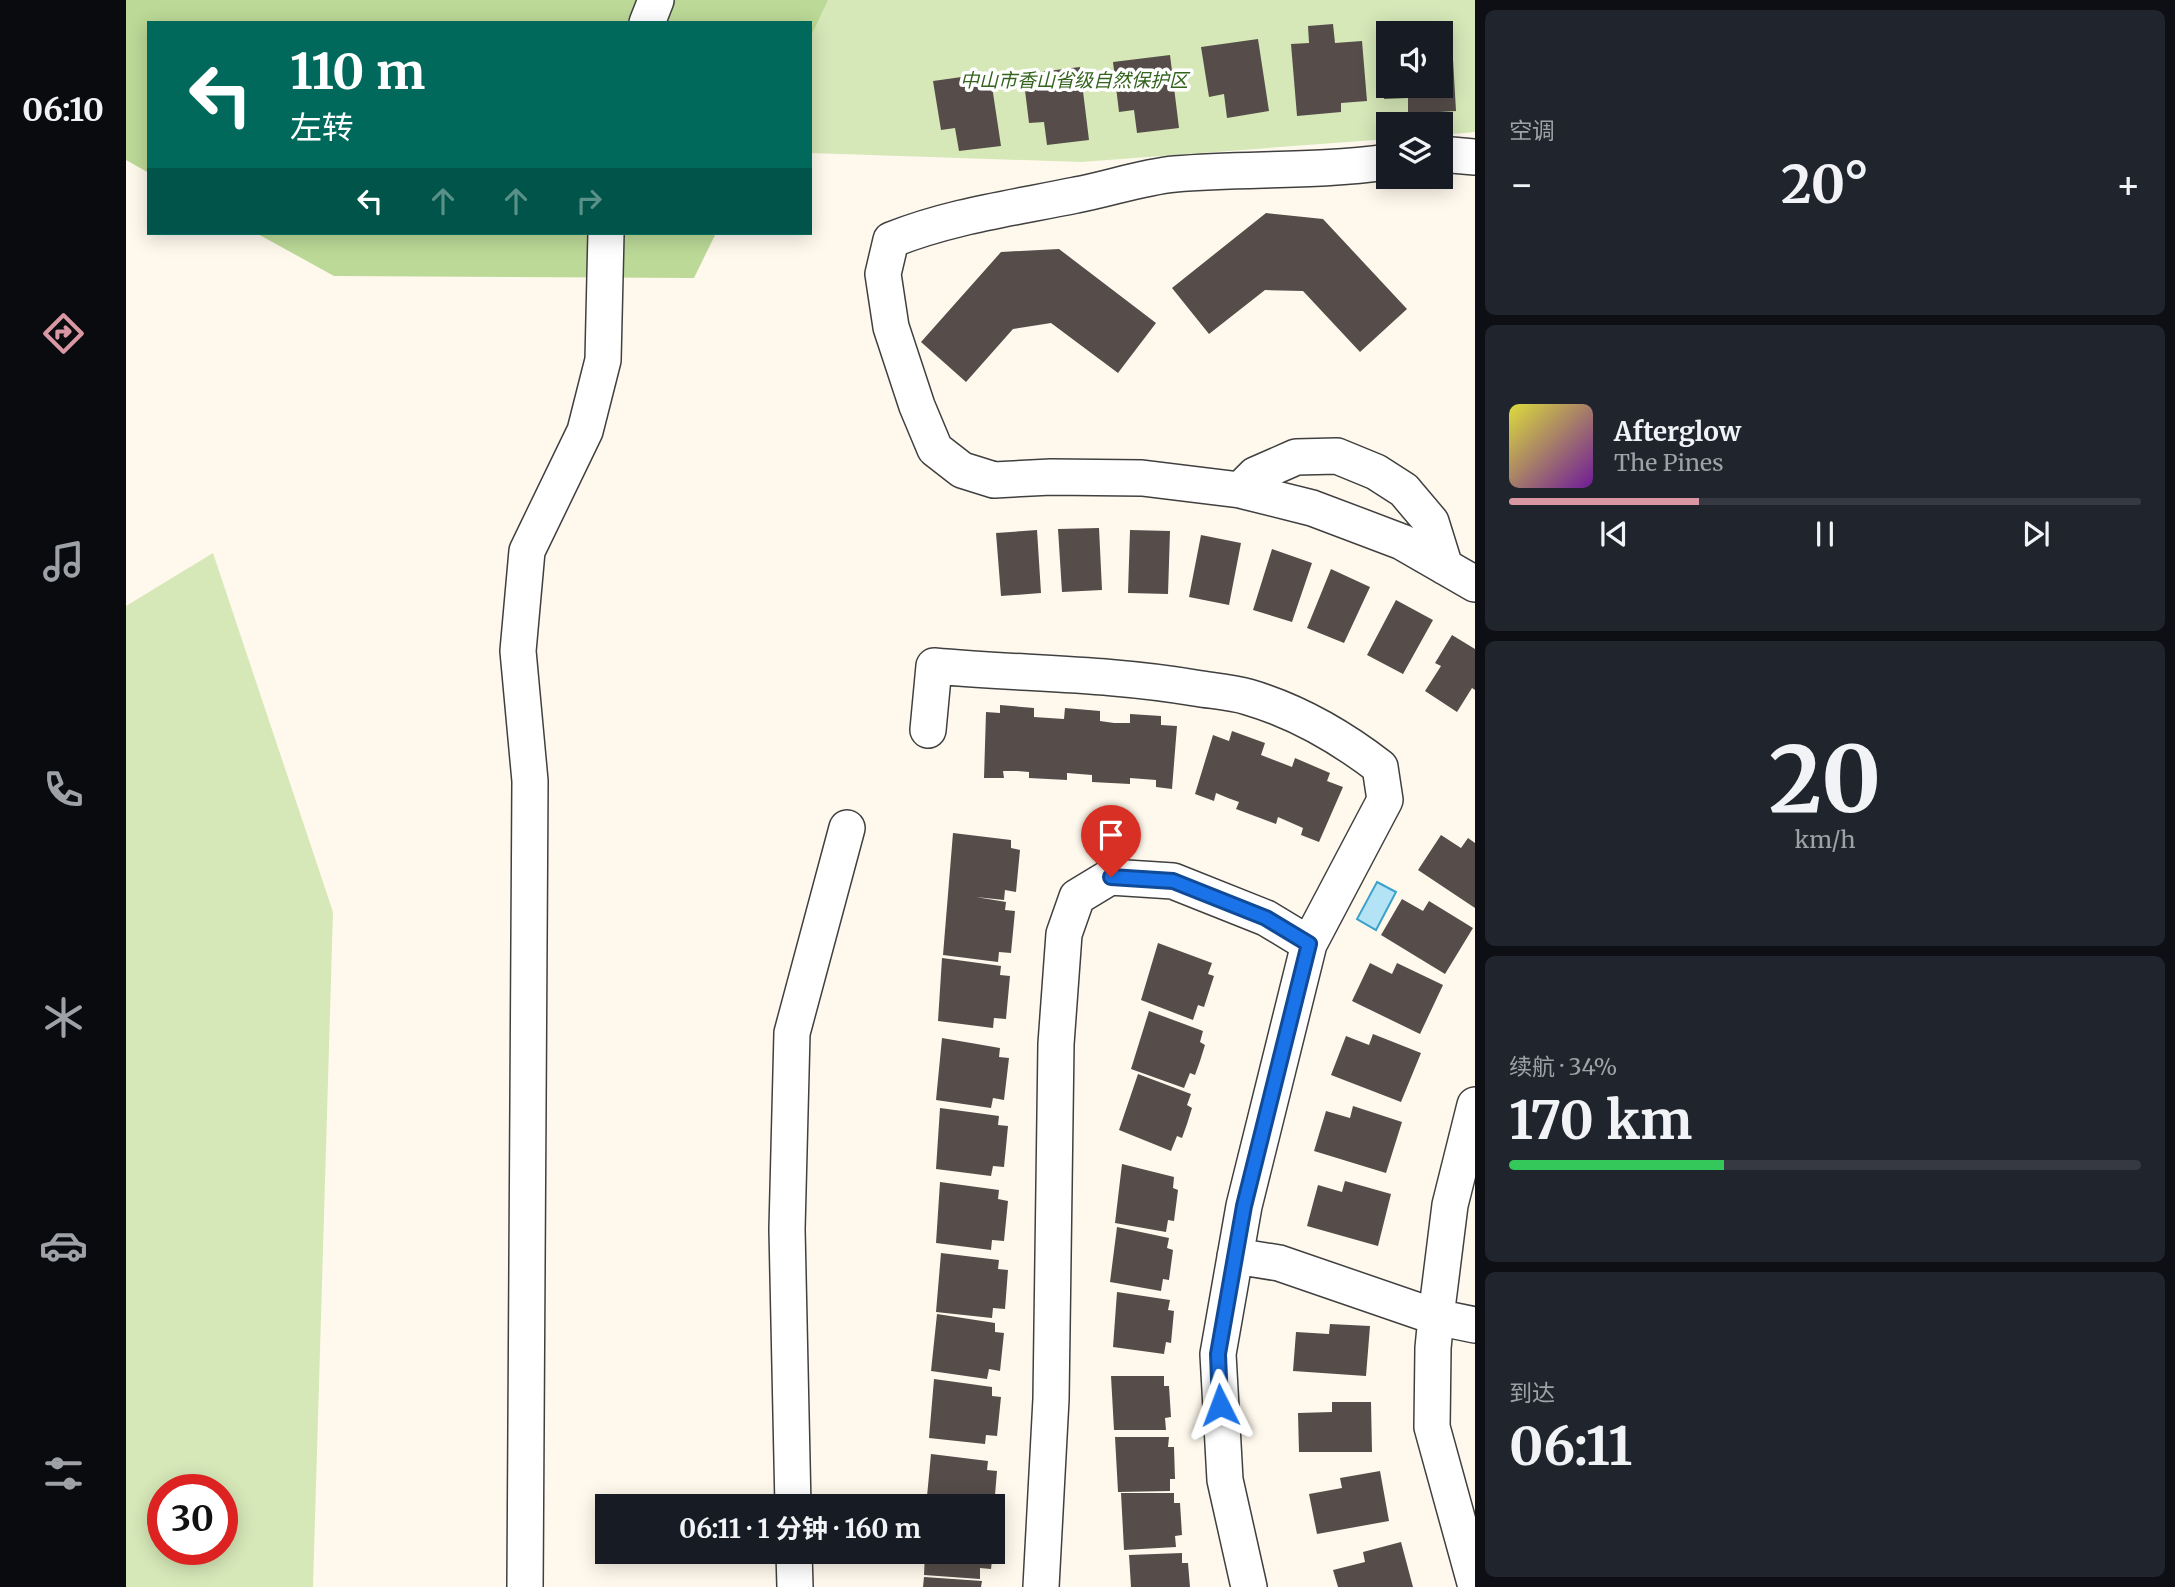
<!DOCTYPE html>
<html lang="zh">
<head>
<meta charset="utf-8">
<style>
	:root { --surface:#171b24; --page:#20242c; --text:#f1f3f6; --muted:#9ea1a6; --line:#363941; --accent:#d997a3 }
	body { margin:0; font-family:Merriweather,"Noto Sans SC",serif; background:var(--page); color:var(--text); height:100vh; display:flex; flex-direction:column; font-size:26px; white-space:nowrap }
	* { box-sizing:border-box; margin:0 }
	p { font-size:23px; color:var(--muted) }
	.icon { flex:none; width:38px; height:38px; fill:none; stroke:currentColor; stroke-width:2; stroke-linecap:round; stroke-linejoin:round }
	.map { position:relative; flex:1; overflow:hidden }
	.sheet { display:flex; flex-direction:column; gap:10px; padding:10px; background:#0d0f14; width:700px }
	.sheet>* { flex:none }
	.banner { position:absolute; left:21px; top:21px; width:665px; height:214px; border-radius:0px; box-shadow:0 4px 18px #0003; background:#00695c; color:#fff; overflow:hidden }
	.tools { position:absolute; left:1250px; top:21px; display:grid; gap:14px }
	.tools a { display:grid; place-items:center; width:77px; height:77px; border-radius:0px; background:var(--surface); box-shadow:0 4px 18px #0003; font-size:35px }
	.speed { position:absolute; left:21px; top:1474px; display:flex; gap:14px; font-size:35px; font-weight:700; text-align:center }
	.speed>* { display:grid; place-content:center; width:91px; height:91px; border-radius:50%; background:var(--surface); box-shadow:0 4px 18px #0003; line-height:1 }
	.speed .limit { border:10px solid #d22; background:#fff; color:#111 }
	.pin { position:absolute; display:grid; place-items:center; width:60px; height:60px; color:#fff; margin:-72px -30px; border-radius:50% 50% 50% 0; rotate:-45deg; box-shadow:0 0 7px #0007 }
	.pin .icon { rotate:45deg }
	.me { position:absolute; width:77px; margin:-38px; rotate:357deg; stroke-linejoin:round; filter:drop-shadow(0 0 5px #0008) }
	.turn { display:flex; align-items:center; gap:24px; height:147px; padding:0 28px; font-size:32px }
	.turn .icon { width:91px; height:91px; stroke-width:2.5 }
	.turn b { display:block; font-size:49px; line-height:60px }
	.lanes { display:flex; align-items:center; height:66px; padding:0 28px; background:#0003; justify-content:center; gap:35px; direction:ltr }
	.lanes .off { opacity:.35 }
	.big { font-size:52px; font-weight:700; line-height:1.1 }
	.sheet .tile { flex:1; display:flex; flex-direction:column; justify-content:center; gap:10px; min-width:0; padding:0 24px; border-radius:10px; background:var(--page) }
	.sheet .dial { align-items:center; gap:0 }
	.dial b { font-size:91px; line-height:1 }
	.song { display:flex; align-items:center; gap:21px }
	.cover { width:84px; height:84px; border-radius:10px; background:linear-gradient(135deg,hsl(60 70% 55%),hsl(280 70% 35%)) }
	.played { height:7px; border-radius:4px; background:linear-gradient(90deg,var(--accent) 30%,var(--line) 30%) }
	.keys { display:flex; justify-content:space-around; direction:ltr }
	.heat { display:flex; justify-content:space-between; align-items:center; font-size:38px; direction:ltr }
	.charge { height:10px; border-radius:5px; background:linear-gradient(90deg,#34c759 34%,var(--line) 0) }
	.trip { position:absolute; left:469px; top:1494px; width:410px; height:70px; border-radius:0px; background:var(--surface); box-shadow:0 4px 18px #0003; font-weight:700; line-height:70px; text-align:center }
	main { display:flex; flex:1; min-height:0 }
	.tab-bar { display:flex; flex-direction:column; width:126px; justify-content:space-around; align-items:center; background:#090b0e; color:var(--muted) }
	.tab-bar .icon { width:49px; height:49px }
	.tab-bar .active { color:var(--accent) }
	.tab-bar b { font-size:32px; color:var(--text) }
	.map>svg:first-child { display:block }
</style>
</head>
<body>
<main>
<nav class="tab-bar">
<b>06:10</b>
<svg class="icon active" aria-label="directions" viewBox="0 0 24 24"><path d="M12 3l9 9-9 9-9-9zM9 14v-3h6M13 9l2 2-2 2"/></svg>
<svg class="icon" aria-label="music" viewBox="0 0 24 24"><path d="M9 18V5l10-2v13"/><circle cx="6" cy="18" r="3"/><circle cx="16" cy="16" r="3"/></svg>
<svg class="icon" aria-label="phone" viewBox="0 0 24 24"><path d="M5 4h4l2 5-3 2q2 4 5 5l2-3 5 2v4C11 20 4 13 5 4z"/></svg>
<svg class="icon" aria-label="climate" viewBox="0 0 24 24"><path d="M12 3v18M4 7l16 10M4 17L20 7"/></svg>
<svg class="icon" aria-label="car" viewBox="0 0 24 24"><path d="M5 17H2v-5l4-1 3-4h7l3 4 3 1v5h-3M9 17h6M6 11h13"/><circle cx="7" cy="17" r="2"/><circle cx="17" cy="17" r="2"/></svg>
<svg class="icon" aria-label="filters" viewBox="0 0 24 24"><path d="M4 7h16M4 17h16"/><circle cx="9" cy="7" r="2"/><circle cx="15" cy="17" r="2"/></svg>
</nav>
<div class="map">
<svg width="1349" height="1587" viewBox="0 0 1349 1587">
	<rect width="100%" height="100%" fill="#fff9ed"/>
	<path fill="#d6e8b8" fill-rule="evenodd" d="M0,0H1349V132L1314,135V124H1262V139L955,162L684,153V23H23ZM1262,33H1314V86H1262Z
		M87,553L207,912L187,1587H0V606ZM37,1489H96V1549H37Z"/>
	<path fill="#bcd997" d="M0,0H702L684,38V23H23V173L0,160Z
		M130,233H590L568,278L208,276Z"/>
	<path fill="#b3e3f5" stroke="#3ba1cb" stroke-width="2" d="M1251,882L1270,892L1250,930L1231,919Z"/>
	<path fill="#564d4a" d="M1307,23V33H1271L1270,25Z
		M1207,24L1209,43L1236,41L1241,101L1215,103V112L1171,116L1165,44L1183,43L1182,26Z
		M1132,39L1143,111L1101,118L1098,94L1083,97L1075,47Z
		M1326,42L1330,111L1282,114V98L1258,99L1255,47H1262V86H1314V43Z
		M1044,55L1053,128L1011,133L1008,110L993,112L987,62Z
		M954,67L963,140L921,145L918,122L903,123L897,74Z
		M864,73L875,146L833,151L829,128L815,130L807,81Z
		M1140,213L1197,219L1281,309L1234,352L1177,291L1139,290L1083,334L1046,288Z
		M933,249L1030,323L992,373L925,323L887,329L840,382L795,342L875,252Z
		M973,528L976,590L936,592L932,529Z
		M911,530L915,593L875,596L870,533Z
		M1004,530L1044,531L1042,594L1002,593Z
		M1075,535L1115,543L1103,605L1063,597Z
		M1146,549L1186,563L1166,622L1127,610Z
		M1205,569L1244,587L1218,643L1181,628Z
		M1270,600L1307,620L1277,674L1241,655Z
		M1326,635L1349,649V690L1346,688L1331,712L1299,691L1315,666L1309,663Z
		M874,705L908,708V717L938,719L939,708L974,711V721L988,723H1004V714L1035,716V725L1051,726L1046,789L1030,787V780L1004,778V784L966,782V775L941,773V780L903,778V772L891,771H877L878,778H858L860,712L874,713Z
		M1106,731L1139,743L1135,755L1166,767L1169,758L1204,773L1201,781L1217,787L1193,842L1175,835L1177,828L1152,817L1150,824L1110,809L1113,802L1102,798L1090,793L1088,801L1069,794L1087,735L1103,741Z
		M827,833L885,840V848L894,850L890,892L879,890L878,900L850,897L880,902L879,910L889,911L885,953L873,952L872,962L817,955Z
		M1315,835L1335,848L1342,838L1349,843V908L1292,870Z
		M1276,899L1297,911L1303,901L1347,928L1319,974L1255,935Z
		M1032,943L1086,963L1082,974L1088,976L1078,1007L1072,1005L1067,1020L1015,1000Z
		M816,958L875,966L874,975L884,976L880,1019L868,1018L867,1028L812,1021Z
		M1244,963L1266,974L1271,963L1317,985L1294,1034L1226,1001Z
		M1023,1011L1077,1031L1074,1042L1079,1045L1074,1061L1069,1075L1064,1073L1058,1088L1005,1069Z
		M1247,1034L1295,1053L1275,1102L1205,1075L1220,1036L1243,1045Z
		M816,1038L874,1048L873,1057L883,1058L878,1100L867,1098L865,1108L810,1100Z
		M1012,1074L1065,1094L1061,1105L1066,1108L1061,1124L1056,1138L1051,1136L1045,1151L993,1130Z
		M1227,1106L1276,1122L1260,1173L1188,1151L1200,1111L1224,1118Z
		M814,1108L873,1116L872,1125L882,1126L878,1167L867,1166L865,1176L810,1169Z
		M996,1164L1048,1177L1047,1188L1052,1190L1048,1221L1042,1220L1040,1232L989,1223Z
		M1219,1181L1265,1194L1252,1246L1181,1226L1192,1185L1216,1192Z
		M814,1182L873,1190L872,1199L882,1201L878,1241L866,1240L865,1250L810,1243Z
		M991,1227L1043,1238L1041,1248L1047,1250L1043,1280L1037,1279L1035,1291L984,1282Z
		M815,1253L873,1260L872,1269L882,1270L879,1309L867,1308L866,1318L810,1312Z
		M991,1292L1044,1300L1042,1310L1048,1311L1045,1343L1040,1342L1038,1354L987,1347Z
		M811,1314L869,1323V1332L878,1333L874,1371L863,1369L861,1379L805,1371Z
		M1204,1324L1244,1326L1240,1376L1167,1371L1170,1332L1203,1334Z
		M985,1376H1038V1386H1043L1045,1417L1039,1418L1040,1430H988Z
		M808,1379L866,1387V1396L875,1397L871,1436L860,1435L859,1444L803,1438Z
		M1206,1402H1245L1246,1452H1173L1172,1413L1206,1412Z
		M989,1437H1043L1042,1447H1048L1049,1479H1044V1491L992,1492Z
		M805,1454L862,1461L861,1470L871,1471L868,1507H800Z
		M1254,1471L1263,1521L1191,1534L1183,1494L1216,1488L1214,1478Z
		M995,1493H1048V1503H1054L1056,1535L1049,1536L1050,1547L998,1550Z
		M1275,1542L1287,1587H1212L1207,1570L1239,1562L1237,1552Z
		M799,1552H867L865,1569L854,1568V1579L798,1575Z
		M1056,1553V1563H1062L1064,1587H1005L1003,1555Z
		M798,1577L856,1581L855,1587H797Z"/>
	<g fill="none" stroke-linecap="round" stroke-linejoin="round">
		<g stroke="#404040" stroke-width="38">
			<path id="minor" d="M521,23L530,0
				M1314,154L1349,157
				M1262,162C1191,172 1120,168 1049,174C1016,177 983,189 950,195C887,208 825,216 765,240L757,274L765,327L791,406L809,449L836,470L868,480L925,477L1016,478L1114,490L1186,508L1276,542L1349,584
				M1114,490L1129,475L1170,457L1211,456L1250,472L1278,490L1305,522L1319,567
				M802,730L808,666C895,674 983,673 1069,688C1087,691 1106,692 1122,697C1170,711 1215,737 1254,767L1259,800L1183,944
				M1349,1105L1324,1205L1310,1317L1349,1325
				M1109,1256L1153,1263L1310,1317L1307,1348L1306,1427L1349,1583
				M667,1507L661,1229L666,1033L721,828
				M668,1552L669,1587
				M399,1587L404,781L392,651L401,551L459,431L477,360L480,233
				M915,1587L925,1399L930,1044L938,934L951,897L984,877L1047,881L1140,918L1183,944L1118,1206L1092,1354L1099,1480L1123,1587"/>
		</g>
		<use href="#minor" stroke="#fff" stroke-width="35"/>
	</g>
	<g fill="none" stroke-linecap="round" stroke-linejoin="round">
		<g stroke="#114b97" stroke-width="18">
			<path id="route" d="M985,877L1047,881L1140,918L1183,944L1118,1206L1092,1354L1094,1405"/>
		</g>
		<use href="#route" stroke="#1a73e8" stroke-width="12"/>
	</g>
	<g text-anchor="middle" stroke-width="7" stroke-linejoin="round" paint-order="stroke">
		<g font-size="19" font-style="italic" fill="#34641e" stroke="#fff">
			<text x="948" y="87">中山市香山省级自然保护区</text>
		</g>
	</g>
</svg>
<div class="tools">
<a><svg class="icon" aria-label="sound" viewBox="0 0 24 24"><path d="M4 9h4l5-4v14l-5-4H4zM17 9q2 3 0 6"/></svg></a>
<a><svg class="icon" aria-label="layers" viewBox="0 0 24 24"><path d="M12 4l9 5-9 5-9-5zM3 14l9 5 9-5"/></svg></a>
</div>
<div class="speed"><div class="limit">30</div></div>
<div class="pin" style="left:985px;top:877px;background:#d93025"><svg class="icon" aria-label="arrive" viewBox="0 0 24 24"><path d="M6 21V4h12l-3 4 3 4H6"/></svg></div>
<svg class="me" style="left:1094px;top:1405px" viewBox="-20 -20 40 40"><path d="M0-17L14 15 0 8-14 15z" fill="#1a73e8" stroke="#fff" stroke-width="4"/></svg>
<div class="trip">06:11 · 1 分钟 · 160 m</div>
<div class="banner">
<div class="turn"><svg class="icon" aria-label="left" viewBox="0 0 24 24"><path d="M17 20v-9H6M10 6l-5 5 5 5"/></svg><div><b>110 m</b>左转</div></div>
<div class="lanes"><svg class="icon" aria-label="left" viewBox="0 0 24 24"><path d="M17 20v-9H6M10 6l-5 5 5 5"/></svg><svg class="icon off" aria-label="ahead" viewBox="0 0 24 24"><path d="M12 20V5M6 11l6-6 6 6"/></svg><svg class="icon off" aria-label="ahead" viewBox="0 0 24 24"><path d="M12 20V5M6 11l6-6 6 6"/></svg><svg class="icon off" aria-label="right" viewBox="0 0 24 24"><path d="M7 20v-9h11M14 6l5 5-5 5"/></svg></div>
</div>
</div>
<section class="sheet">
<div class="tile"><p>空调</p>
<div class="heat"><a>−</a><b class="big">20°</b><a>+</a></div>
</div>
<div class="tile">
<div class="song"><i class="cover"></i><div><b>Afterglow</b><p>The Pines</p></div></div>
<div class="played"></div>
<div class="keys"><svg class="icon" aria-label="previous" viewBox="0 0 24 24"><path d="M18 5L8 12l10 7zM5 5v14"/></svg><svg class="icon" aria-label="pause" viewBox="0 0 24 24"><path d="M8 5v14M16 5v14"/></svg><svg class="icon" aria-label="next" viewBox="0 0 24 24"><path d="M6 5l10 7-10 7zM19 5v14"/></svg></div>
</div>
<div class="tile dial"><b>20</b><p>km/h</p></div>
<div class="tile"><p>续航 · 34%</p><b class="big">170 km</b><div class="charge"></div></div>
<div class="tile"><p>到达</p><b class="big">06:11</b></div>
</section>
</main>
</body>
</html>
